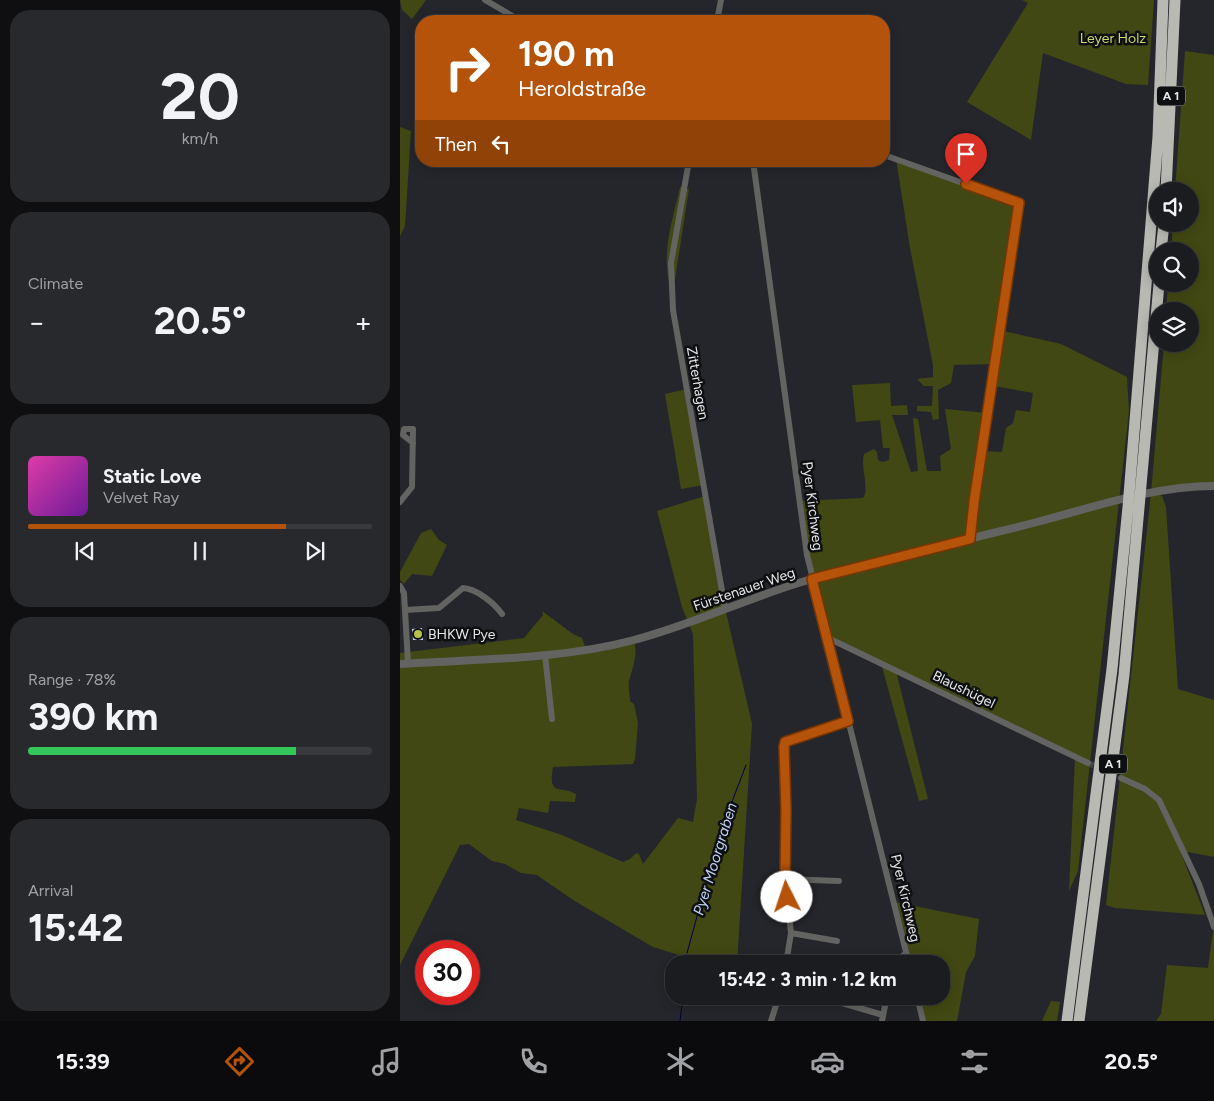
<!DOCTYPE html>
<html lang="en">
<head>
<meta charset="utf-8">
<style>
	:root { --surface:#1b1c20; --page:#28292d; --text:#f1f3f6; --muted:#a0a1a5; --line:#393a3e; --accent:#b45309 }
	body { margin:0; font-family:Figtree,sans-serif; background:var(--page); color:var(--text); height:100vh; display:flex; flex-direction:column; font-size:19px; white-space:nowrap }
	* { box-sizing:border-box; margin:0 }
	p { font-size:16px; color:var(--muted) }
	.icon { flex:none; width:28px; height:28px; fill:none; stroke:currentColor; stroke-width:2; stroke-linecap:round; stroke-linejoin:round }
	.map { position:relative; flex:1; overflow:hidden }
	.panel { display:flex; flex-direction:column; gap:10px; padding:10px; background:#0f0f12; width:400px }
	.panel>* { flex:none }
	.guide { position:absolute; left:15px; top:15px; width:475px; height:152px; border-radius:20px; box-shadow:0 2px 12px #0003,0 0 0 1px var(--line); background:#b45309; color:#fff; overflow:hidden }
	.controls { position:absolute; left:749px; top:182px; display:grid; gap:10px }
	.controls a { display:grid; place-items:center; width:50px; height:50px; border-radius:50%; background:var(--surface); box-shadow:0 2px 12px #0003,0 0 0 1px var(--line); font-size:25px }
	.speed { position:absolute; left:15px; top:940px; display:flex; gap:10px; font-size:25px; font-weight:700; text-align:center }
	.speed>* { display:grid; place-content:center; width:65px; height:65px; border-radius:50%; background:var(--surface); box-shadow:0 2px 12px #0003,0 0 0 1px var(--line); line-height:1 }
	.speed .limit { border:8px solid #d22; background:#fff; color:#111 }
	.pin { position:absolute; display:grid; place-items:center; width:42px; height:42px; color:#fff; margin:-51px -21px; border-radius:50% 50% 50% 0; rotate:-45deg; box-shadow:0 0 5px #0007 }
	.pin .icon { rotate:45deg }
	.me { position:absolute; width:55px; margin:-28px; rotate:356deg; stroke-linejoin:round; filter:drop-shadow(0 0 4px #0008) }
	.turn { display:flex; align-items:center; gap:18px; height:105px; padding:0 20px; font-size:22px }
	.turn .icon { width:65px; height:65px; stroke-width:2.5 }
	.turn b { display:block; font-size:35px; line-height:42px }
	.then { display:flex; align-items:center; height:48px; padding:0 20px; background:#0003; gap:10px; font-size:19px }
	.big { font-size:38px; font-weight:700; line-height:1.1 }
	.panel .tile { flex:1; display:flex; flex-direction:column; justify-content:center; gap:8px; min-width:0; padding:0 18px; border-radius:20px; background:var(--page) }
	.panel .dial { align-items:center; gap:0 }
	.dial b { font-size:65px; line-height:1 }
	.song { display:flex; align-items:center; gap:15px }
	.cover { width:60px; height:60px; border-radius:8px; background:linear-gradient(135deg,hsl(320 70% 55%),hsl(280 70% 35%)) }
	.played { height:5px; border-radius:2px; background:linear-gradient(90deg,var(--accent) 75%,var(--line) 75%) }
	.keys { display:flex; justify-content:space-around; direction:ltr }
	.heat { display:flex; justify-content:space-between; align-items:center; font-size:28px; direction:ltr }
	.charge { height:8px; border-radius:4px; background:linear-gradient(90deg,#34c759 78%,var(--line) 0) }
	.trip { position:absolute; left:265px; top:955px; width:285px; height:50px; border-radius:20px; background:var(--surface); box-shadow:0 2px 12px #0003,0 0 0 1px var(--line); font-weight:700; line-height:50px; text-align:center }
	.tab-bar { display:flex; height:80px; justify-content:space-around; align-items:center; background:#0b0b0d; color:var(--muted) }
	.tab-bar .icon { width:35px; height:35px }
	.tab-bar .current { color:var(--accent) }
	.tab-bar b { font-size:22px; color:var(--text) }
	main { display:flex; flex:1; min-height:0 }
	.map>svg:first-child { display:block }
</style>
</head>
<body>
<main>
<section class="panel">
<div class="tile dial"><b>20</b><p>km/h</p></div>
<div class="tile"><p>Climate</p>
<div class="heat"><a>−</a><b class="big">20.5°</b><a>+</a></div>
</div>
<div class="tile">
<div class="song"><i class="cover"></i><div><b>Static Love</b><p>Velvet Ray</p></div></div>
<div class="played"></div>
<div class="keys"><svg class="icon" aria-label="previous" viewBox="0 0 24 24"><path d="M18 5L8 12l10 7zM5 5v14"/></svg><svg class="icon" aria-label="pause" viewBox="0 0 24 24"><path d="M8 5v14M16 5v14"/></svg><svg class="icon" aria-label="next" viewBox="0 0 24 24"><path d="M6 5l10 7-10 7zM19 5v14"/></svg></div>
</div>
<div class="tile"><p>Range · 78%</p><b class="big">390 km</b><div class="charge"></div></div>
<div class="tile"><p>Arrival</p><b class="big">15:42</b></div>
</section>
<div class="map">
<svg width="814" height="1021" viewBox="0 0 814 1021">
	<rect width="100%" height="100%" fill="#24262b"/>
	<path fill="#424813" d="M0,0H26L12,19L2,10Z
		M622,0H754L748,85L726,84L643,53L631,140L567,102L628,3Z
		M785,51L814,55V486L756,493L762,496L766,507L778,689L814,700V857L788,852L781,853L805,915L715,908L706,905L751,493L764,344H790V311H766L768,284H790V251H771L773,224H790V191H775Z
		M0,127L11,131L5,226L0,236Z
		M496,159L618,204L599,330L661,344L727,377L729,411L678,871L669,891L675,756L496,671L528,799L519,801L481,663L428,638L411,574L401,501L463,498C470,489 460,467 464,454L474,449L477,452L478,460L482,462L489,460L490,448H483L480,420L456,422L452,385L490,383L491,406L507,405L508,415H492L511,472L518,471L513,418L518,419L527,471H541L540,456L551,449L545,409L587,413L581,451L602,452L606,428L613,423L616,410L630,412L633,393L594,386L598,364L554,365L551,383L538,390L539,419L533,420L531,412L517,411V406H532L533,386H524L517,379L533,377V365L510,248Z
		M280,187L289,189L275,279L269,281C262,249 273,219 280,187Z
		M287,389L325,608L352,724L337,964H308L253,947L173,900L137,875L121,873L105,864L92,861L69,844L60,845L0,965V653L124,638L143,615L142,611L173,634L182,638L186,649L234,640C238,656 233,666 229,681C228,687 230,695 230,701L234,704L238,723L235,759L233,764L153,767C147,798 163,785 176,794L175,802L150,801L148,813L119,808L116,820L162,835L223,862L230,859L236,853L239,854L243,864L278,818L293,822L297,799L293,634L282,607L257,511L305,496L303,485L281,489L265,394Z
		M31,529L39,540L47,545L32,576L12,574L4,584L0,580V572L21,533Z
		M494,902L579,919L575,956L566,972L557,1021H523L517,996H541V964H509Z
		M814,924V1021H756L761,1014L767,965L808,968Z
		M651,1001L660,1002L657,1021H642Z"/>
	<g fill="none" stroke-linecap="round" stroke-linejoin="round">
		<path stroke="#01003c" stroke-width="1" d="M287,953L319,836L346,765
			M286,964V962
			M280,1021L283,996"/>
	</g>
	<path fill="#c5d4f2" d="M22,628L23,640H13L12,629Z"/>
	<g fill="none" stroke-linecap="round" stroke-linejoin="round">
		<path stroke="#414348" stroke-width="6" stroke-dasharray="6 3" stroke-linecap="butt" d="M688,763L713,774"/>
		<path stroke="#636461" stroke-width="6" d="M85,0L121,21
			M317,21L321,0
			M484,155L619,203L573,502L570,539
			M289,161L271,263L273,310L325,608
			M353,161L407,555L509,964
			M0,502L12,487L13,429H4L3,435L13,443
			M0,586L4,593L8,663
			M5,610L39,608L63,588C77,589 94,603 102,614
			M428,638L688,763
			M145,655L152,719
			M721,778L745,789L759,800L799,884L814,927
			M385,879L439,881
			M391,933L437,941
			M284,957L308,964
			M386,964L391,933L385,879L386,810L384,747L385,742L448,721
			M494,964L506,953
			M418,996L483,1015
			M517,996L523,1021
			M371,1021L379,996
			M482,1021L487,996"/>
		<path stroke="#636461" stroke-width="8" d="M0,664C77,659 159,660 234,640C292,625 347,598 405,581C481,558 560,542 637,522C694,507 754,486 814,486"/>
		<path stroke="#b8b9b3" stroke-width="11" d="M766,191L775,0
			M761,251L764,224
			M667,1021L712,669L728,507L758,137L763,0
			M679,1021L724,675L759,284"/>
	</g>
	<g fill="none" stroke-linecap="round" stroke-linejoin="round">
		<g stroke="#753606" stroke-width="12">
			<path id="route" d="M387,897L385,879L386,810L384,747L385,742L448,721L412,579L570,539L574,502L619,203L566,184"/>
		</g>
		<use href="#route" stroke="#b45309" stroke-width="9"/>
	</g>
	<circle fill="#b4c24a" stroke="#0e0f11" stroke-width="2" cx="18" cy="634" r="5"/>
	<g text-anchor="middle" stroke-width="5" stroke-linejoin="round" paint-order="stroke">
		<g fill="#0e0f11" stroke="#a5a6a9" stroke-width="1">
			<rect x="757" y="86.5" width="28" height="19" rx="4"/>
			<rect x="699" y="754.5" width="28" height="19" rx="4"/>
		</g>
		<g font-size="12" font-weight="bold" fill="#e6e7ea">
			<text x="771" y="100">A 1</text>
			<text x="713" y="768">A 1</text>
		</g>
		<g font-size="14" fill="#ccda65" stroke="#0e0f11">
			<text x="713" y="43">Leyer Holz</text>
		</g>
		<g font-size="14" fill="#e6e7ea" stroke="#0e0f11">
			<text transform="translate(298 383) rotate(80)" y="5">Zitterhagen</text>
			<text transform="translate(413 506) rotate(83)" y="5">Pyer Kirchweg</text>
			<text transform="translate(344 589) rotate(-19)" y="5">Fürstenauer Weg</text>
			<text transform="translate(564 689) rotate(26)" y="5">Blaushügel</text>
			<text transform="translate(506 898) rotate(77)" y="5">Pyer Kirchweg</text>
		</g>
		<g font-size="14" fill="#e6e7ea" stroke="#0e0f11" text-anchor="start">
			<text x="28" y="639">BHKW Pye</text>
		</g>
		<g font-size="15" font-style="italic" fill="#c2d4fb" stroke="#0e0f11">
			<text transform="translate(315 859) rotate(-73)" y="5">Pyer Moorgraben</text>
		</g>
	</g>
</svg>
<div class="controls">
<a><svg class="icon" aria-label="sound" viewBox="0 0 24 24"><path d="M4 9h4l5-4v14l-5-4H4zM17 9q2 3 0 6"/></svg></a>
<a><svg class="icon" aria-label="search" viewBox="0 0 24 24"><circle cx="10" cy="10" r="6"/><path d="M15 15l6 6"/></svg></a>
<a><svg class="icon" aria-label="layers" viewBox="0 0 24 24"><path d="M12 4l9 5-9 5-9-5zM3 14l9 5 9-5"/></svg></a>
</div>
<div class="speed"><div class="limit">30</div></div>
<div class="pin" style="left:566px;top:184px;background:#d93025"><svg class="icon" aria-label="arrive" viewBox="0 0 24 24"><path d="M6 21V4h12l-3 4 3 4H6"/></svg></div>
<svg class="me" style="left:387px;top:897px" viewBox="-20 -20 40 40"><circle r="19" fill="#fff"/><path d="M0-13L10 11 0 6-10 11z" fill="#b45309"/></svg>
<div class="trip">15:42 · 3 min · 1.2 km</div>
<div class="guide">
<div class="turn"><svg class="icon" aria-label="right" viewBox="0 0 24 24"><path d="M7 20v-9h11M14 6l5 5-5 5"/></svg><div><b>190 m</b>Heroldstraße</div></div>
<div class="then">Then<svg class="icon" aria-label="left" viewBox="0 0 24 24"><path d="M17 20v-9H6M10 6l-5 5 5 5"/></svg></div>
</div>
</div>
</main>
<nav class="tab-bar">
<b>15:39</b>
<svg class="icon current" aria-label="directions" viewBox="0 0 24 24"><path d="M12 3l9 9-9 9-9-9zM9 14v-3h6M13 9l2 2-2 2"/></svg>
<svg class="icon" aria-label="music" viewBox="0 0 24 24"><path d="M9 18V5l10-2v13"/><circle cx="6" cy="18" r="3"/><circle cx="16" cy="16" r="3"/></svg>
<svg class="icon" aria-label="phone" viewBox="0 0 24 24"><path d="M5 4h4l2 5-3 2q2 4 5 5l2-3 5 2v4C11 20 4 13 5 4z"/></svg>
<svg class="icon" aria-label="climate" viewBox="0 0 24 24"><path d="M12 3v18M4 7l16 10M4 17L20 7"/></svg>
<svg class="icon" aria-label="car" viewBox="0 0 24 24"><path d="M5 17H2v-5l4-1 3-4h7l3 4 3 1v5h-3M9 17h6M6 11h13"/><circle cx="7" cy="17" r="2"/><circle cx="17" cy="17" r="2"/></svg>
<svg class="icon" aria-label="filters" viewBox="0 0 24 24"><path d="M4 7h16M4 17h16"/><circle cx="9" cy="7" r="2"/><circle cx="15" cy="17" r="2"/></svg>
<b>20.5°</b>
</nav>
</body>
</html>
